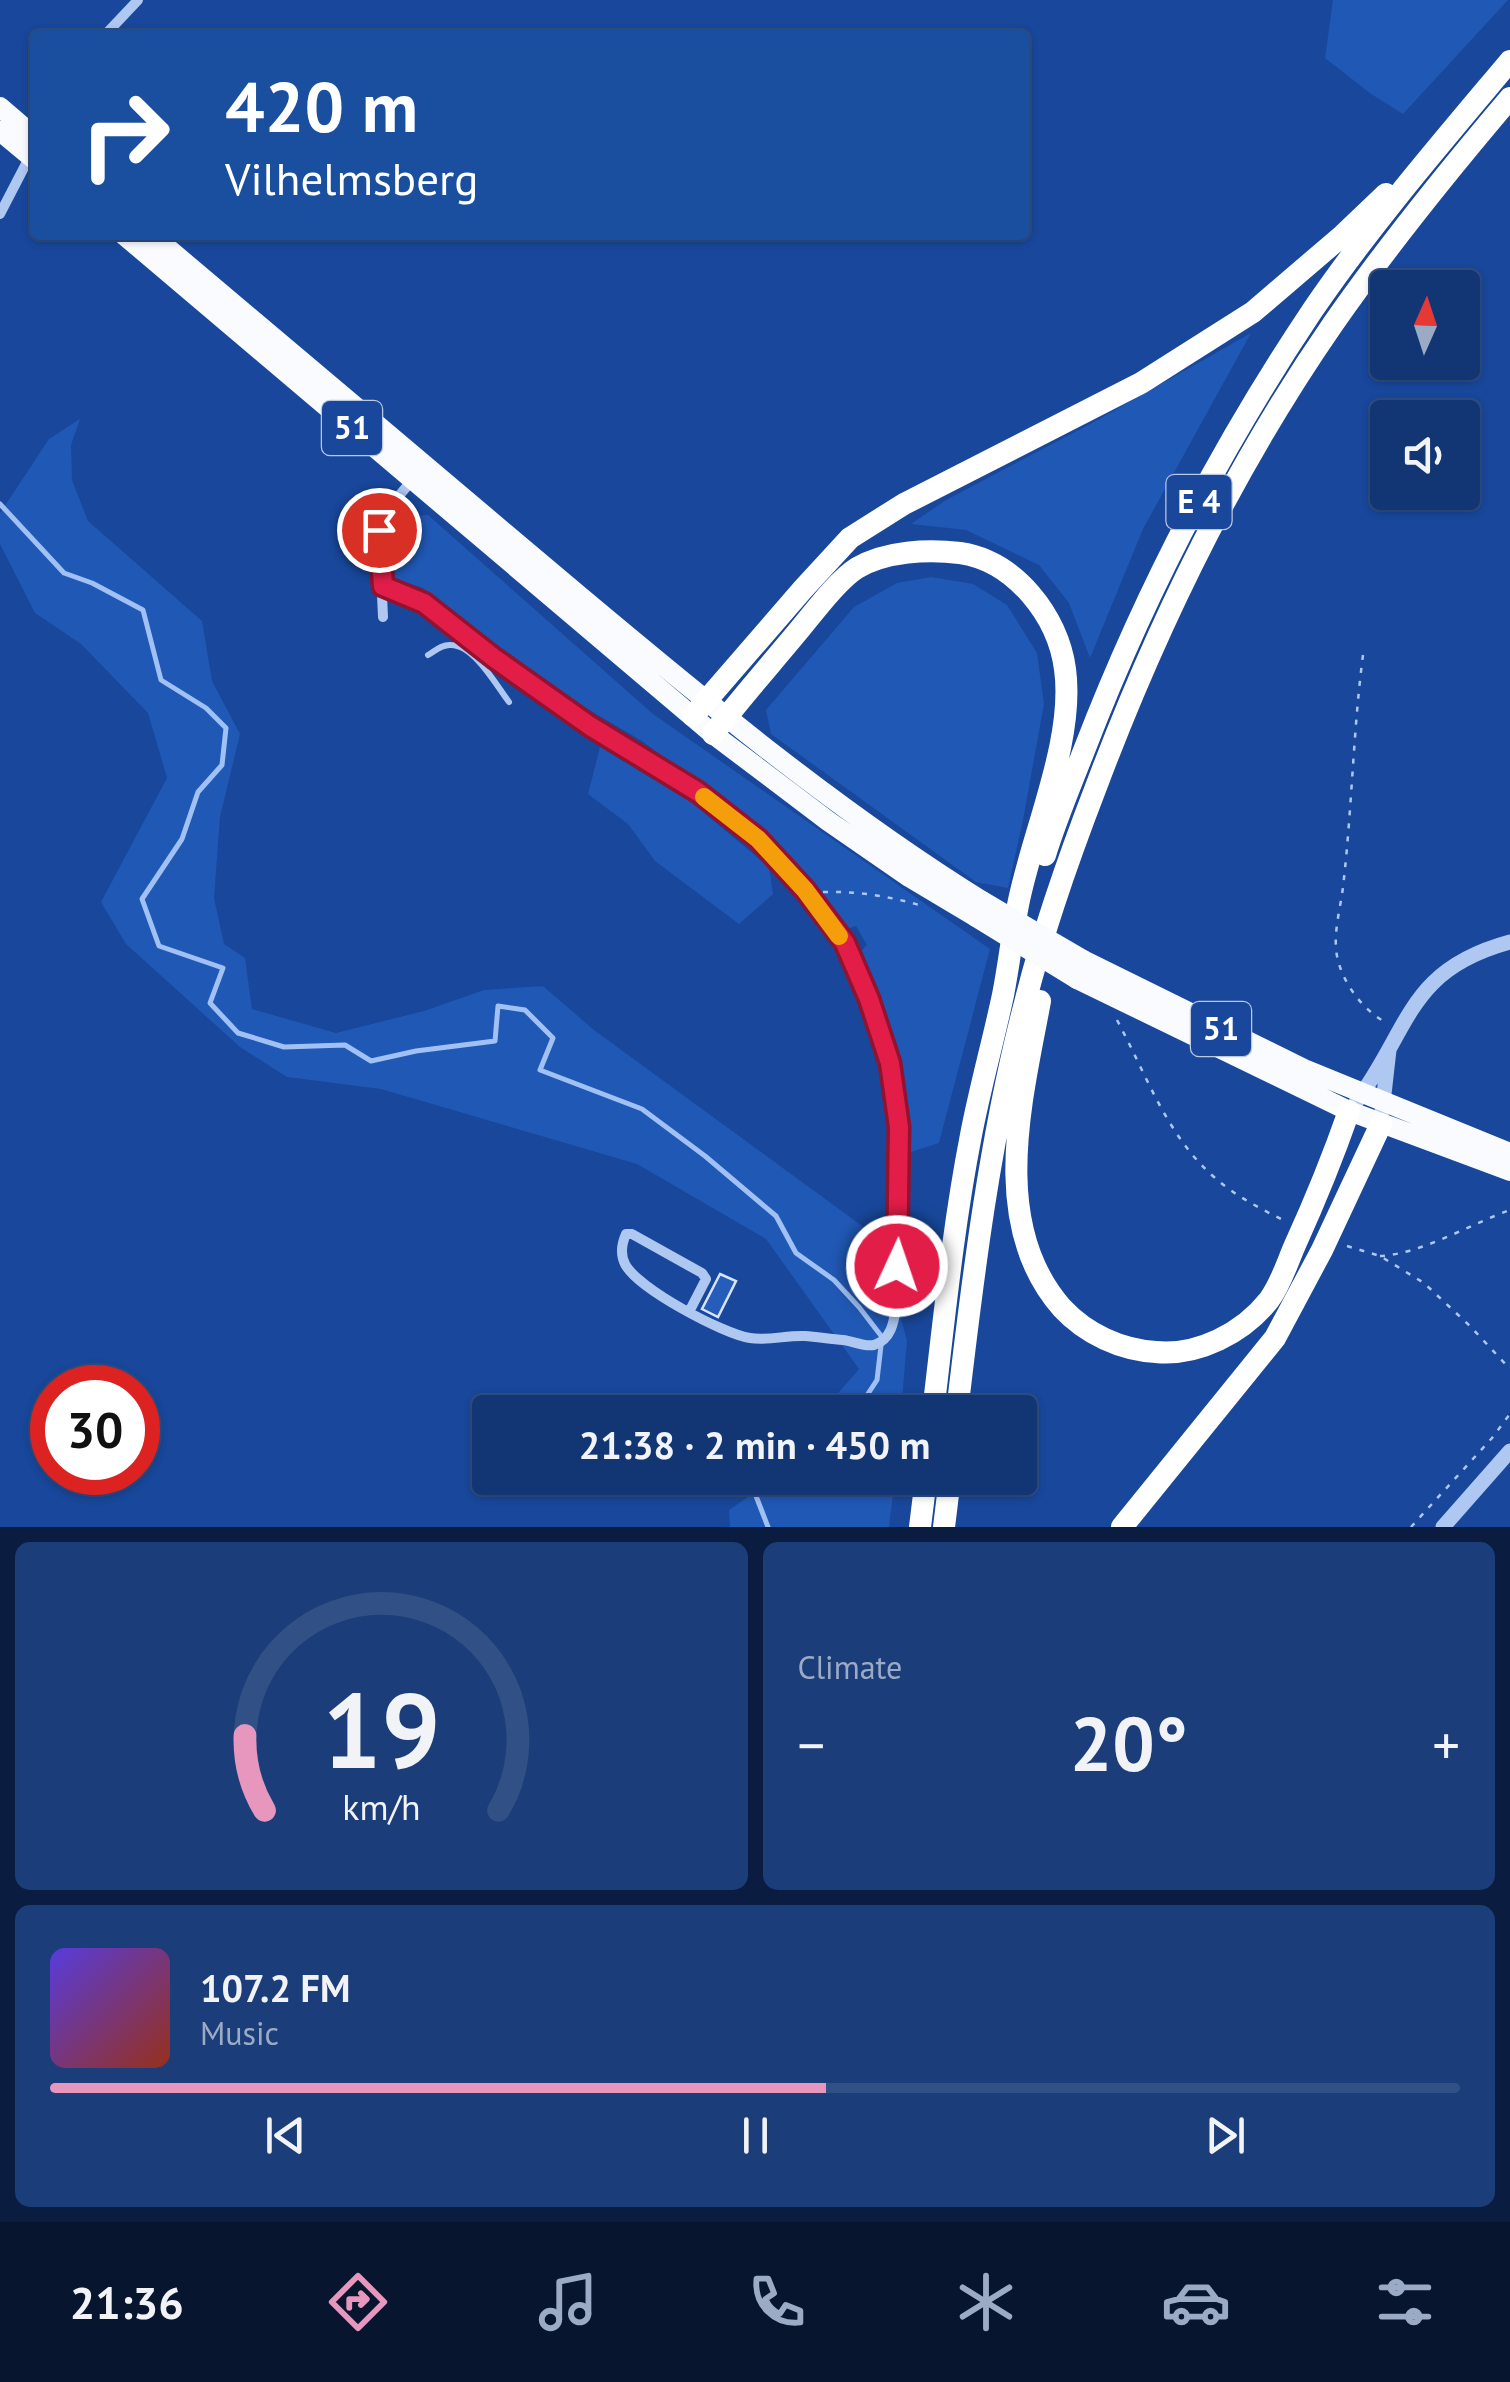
<!DOCTYPE html>
<html lang="en">
<head>
<meta charset="utf-8">
<style>
	:root { --surface:#123574; --page:#1b3d79; --text:#f1f3f6; --muted:#9cabc5; --line:#315086; --accent:#e797bd }
	body { margin:0; font-family:"PT Sans",sans-serif; background:var(--page); color:var(--text); height:100vh; display:flex; flex-direction:column; font-size:38px; white-space:nowrap }
	* { box-sizing:border-box; margin:0 }
	p { font-size:32px; color:var(--muted) }
	.icon { flex:none; width:55px; height:55px; fill:none; stroke:currentColor; stroke-width:2; stroke-linecap:round; stroke-linejoin:round }
	.map { position:relative; height:1527px; overflow:hidden }
	.sheet { display:flex; flex-direction:column; gap:15px; padding:15px; background:#0a1d40; flex:1 }
	.sheet>* { flex:none }
	.top-card { position:absolute; left:30px; top:30px; width:1000px; height:210px; border-radius:10px; box-shadow:0 2px 8px #0004,0 0 0 2px var(--line); background:#1a4fa0; color:#fff; overflow:hidden }
	.needle { width:65px; rotate:3deg }
	.fabs { position:absolute; left:1370px; top:270px; display:grid; gap:20px }
	.fabs a { display:grid; place-items:center; width:110px; height:110px; border-radius:10px; background:var(--surface); box-shadow:0 2px 8px #0004,0 0 0 2px var(--line); font-size:50px }
	.speed { position:absolute; left:30px; top:1365px; display:flex; gap:20px; font-size:50px; font-weight:700; text-align:center }
	.speed>* { display:grid; place-content:center; width:130px; height:130px; border-radius:50%; background:var(--surface); box-shadow:0 2px 8px #0004,0 0 0 2px var(--line); line-height:1 }
	.speed .limit { border:15px solid #d22; background:#fff; color:#111 }
	.pin { position:absolute; display:grid; place-items:center; width:85px; height:85px; color:#fff; margin:-42px; border:5px solid #fff; border-radius:50%; box-shadow:0 2px 10px #0007 }
	.me { position:absolute; width:110px; margin:-55px; rotate:3deg; stroke-linejoin:round; filter:drop-shadow(0 0 8px #0008) }
	.turn { display:flex; align-items:center; gap:35px; height:210px; padding:0 30px; font-size:45px }
	.turn .icon { width:130px; height:130px; stroke-width:2.5 }
	.turn b { display:block; font-size:70px; line-height:85px }
	.big { font-size:75px; font-weight:800; line-height:1.1 }
	.sheet .card { flex:1; display:flex; flex-direction:column; justify-content:center; gap:15px; min-width:0; padding:0 35px; border-radius:15px; background:var(--page) }
	.sheet .dial { align-items:center; gap:0 }
	.dial svg { height:260px; overflow:visible; fill:none; stroke:var(--line); stroke-width:7; stroke-linecap:round; text-anchor:middle }
	.dial text { fill:var(--text); stroke:none }
	.song { display:flex; align-items:center; gap:30px }
	.cover { width:120px; height:120px; border-radius:15px; background:linear-gradient(135deg,hsl(250 70% 55%),hsl(10 70% 35%)) }
	.played { height:10px; border-radius:5px; background:linear-gradient(90deg,var(--accent) 55%,var(--line) 55%) }
	.keys { display:flex; justify-content:space-around; direction:ltr }
	.heat { display:flex; justify-content:space-between; align-items:center; font-size:55px; direction:ltr }
	.sheet .tiles { flex:1; display:grid; gap:15px; grid-template-columns:1fr 1fr }
	.card:last-child { grid-column:span 2 }
	.trip { position:absolute; left:472px; top:1395px; width:565px; height:100px; border-radius:10px; background:var(--surface); box-shadow:0 2px 8px #0004,0 0 0 2px var(--line); font-weight:800; line-height:100px; text-align:center }
	.dock { display:flex; height:160px; justify-content:space-around; align-items:center; background:#07152e; color:var(--muted) }
	.dock .icon { width:70px; height:70px }
	.dock .on { color:var(--accent) }
	.dock b { font-size:45px; color:var(--text) }
	.map>svg:first-child { display:block }
</style>
</head>
<body>
<div class="map">
<svg width="1510" height="1527" viewBox="0 0 1510 1527">
	<rect width="100%" height="100%" fill="#18479b"/>
	<path fill="#2058b5" d="M1333,0H1508L1403,114L1371,94L1325,58Z
		M1251,333L1143,529L1090,658L1069,603L1039,565L966,530L911,524L946,500L1094,422Z
		M80,419L71,445L72,480L88,521L202,621L212,681L240,734L220,817L214,898L224,944L245,958L252,1009L336,1033L424,1011L484,990L543,986L594,1030L880,1239L907,1341L901,1412H822L859,1369L766,1239L637,1164L381,1089L287,1077L240,1047L126,944L101,902L167,778L148,713L81,644L35,613L0,544V513L49,439Z
		M428,515L653,714L990,949L939,1143L911,1152L900,1107L884,1007L856,956L867,945L856,926L840,931L792,860L731,808L642,741L523,671L423,588L395,579L394,540L404,517Z
		M931,577L973,584L1007,605L1037,653L1044,704L1023,820L1008,888L976,882L771,734L766,710L854,607L897,583Z
		M600,747L691,802L769,867L773,894L739,924L655,861L628,824L588,794Z
		M765,1478H895L889,1527H730L729,1510L748,1497Z"/>
	<g fill="none" stroke-linecap="round" stroke-linejoin="round">
		<path stroke="#a1c1f4" stroke-width="5" d="M0,504L64,573L92,583L143,610L161,680L206,708L226,728L222,765L198,792L182,839L142,899L159,946L223,968L210,1003L238,1033L284,1047L345,1045L371,1061L416,1051L495,1041L498,1006L525,1010L553,1038L540,1070L642,1109L705,1156L776,1216L796,1253L834,1280L859,1307L882,1337L877,1380L856,1412
			M749,1478L768,1527"/>
	</g>
	<path fill="#275dba" stroke="#d6e4fc" stroke-width="2.5" d="M720,1274L736,1281L718,1317L702,1309Z"/>
	<g fill="none" stroke-linecap="round" stroke-linejoin="round">
		<path stroke="#aec8f2" stroke-width="2.5" stroke-dasharray="5 8" stroke-linecap="butt" d="M1363,655C1353,732 1352,810 1343,887C1340,912 1331,939 1339,964C1346,987 1365,1012 1387,1023
			M823,892C856,891 888,896 919,905
			M1117,1020C1146,1074 1167,1136 1214,1177C1235,1196 1261,1209 1287,1222
			M1347,1246L1380,1256L1424,1283L1470,1326L1510,1369
			M1380,1256C1421,1254 1471,1224 1510,1210
			M1411,1527L1492,1438L1510,1414"/>
		<path stroke="#aec8f2" stroke-width="6" d="M428,655C435,651 442,644 451,645C474,645 496,685 509,702"/>
		<path stroke="#aec8f2" stroke-width="10" d="M105,35L138,0
			M0,214L30,156
			M383,586L424,603L494,658L591,726L698,792L758,839L805,890L845,943L869,999L890,1063L895,1093L899,1127L900,1184L896,1307C894,1322 891,1340 874,1345C864,1347 853,1341 843,1340C831,1339 817,1337 805,1336C787,1335 768,1341 750,1338C723,1334 637,1288 625,1264C620,1254 622,1243 626,1234H632L702,1273L706,1279L689,1312
			M383,617L379,529L393,503L413,479"/>
		<path stroke="#aec8f2" stroke-width="15" d="M1356,1102C1411,1028 1407,970 1510,942
			M1382,1112L1389,1050
			M1443,1527L1510,1451"/>
		<path stroke="#f9fbff" stroke-width="20" d="M0,107L35,137
			M0,131L35,160
			M124,235L713,734L828,821L909,877L976,917
			M152,235C296,355 438,478 582,598C711,706 839,812 982,901
			M1083,960L1304,1069L1510,1153
			M1077,979L1349,1111L1510,1171"/>
		<path stroke="#fff" stroke-width="22" d="M693,716L803,589L850,538L904,504L1141,383L1253,312L1343,235L1386,194
			M713,734C741,698 771,664 800,629C815,611 838,580 857,568C886,551 928,549 960,553C1015,561 1058,616 1065,669C1075,741 1032,833 1018,905C1012,935 1009,965 1003,995C993,1042 980,1088 971,1135C953,1227 944,1320 933,1412
			M1045,855C1056,819 1071,784 1085,748C1144,595 1221,447 1312,311C1372,223 1442,142 1510,61
			M1040,1001C1022,1099 988,1224 1062,1308C1086,1334 1121,1350 1156,1352C1198,1356 1243,1333 1269,1300C1281,1284 1287,1263 1295,1245C1315,1201 1333,1157 1349,1111
			M957,1412C973,1275 990,1137 1025,1003C1043,930 1069,857 1096,787C1157,625 1234,467 1333,324C1388,245 1448,171 1510,98
			M920,1527L926,1478
			M944,1527L950,1478
			M1122,1527L1275,1338L1322,1250L1381,1124"/>
		<path stroke="#f9fbff" stroke-width="20" d="M982,901L1083,960
			M976,917L1077,979"/>
	</g>
	<g fill="none" stroke-linecap="round" stroke-linejoin="round">
		<g stroke="#92132f" stroke-width="25">
			<path id="route" d="M379,530L383,586L424,603L494,658L590,726L698,792L758,839L805,890L845,943L869,999L890,1063L899,1127L897,1266"/>
		</g>
		<use href="#route" stroke="#e11d48" stroke-width="18"/>
		<path stroke="#f59e0b" stroke-width="18" d="M704,797L758,839L805,890L839,936"/>
	</g>
	<g text-anchor="middle" stroke-width="10" stroke-linejoin="round" paint-order="stroke">
		<g fill="#18479b" stroke="#bac8e1" stroke-width="2.5">
			<rect x="322" y="401" width="60" height="54" rx="8"/>
			<rect x="1166.5" y="475" width="65" height="54" rx="8"/>
			<rect x="1191" y="1002" width="60" height="54" rx="8"/>
		</g>
		<g font-size="32" font-weight="bold" fill="#fff">
			<text x="352" y="439">51</text>
			<text x="1199" y="513">E 4</text>
			<text x="1221" y="1040">51</text>
		</g>
	</g>
</svg>
<div class="fabs">
<a><svg class="needle" viewBox="-14 -14 28 28"><path d="M0-13l5 13h-10z" fill="#e53935"/><path d="M0 13l5-13h-10z" fill="#9cabc5"/></svg></a>
<a><svg class="icon" aria-label="sound" viewBox="0 0 24 24"><path d="M4 9h4l5-4v14l-5-4H4zM17 9q2 3 0 6"/></svg></a>
</div>
<div class="speed"><div class="limit">30</div></div>
<div class="pin" style="left:379px;top:530px;background:#d93025"><svg class="icon" aria-label="arrive" viewBox="0 0 24 24"><path d="M6 21V4h12l-3 4 3 4H6"/></svg></div>
<svg class="me" style="left:897px;top:1266px" viewBox="-20 -20 40 40"><circle r="17" fill="#e11d48" stroke="#fff" stroke-width="3"/><path d="M0-11L8 9 0 5-8 9z" fill="#fff"/></svg>
<div class="trip">21:38 · 2 min · 450 m</div>
<div class="top-card">
<div class="turn"><svg class="icon" aria-label="right" viewBox="0 0 24 24"><path d="M7 20v-9h11M14 6l5 5-5 5"/></svg><div><b>420 m</b>Vilhelmsberg</div></div>
</div>
</div>
<section class="sheet">
<div class="tiles">
<div class="card dial"><svg viewBox="0 0 100 80">
<path d="M14 69A42 42 0 1 1 86 69"/>
<path d="M14 69A42 42 0 0 1 8 46" stroke="#e797bd"/>
<text x="50" y="56" font-size="32" font-weight="700">19</text>
<text x="50" y="72" font-size="11">km/h</text>
</svg></div>
<div class="card"><p>Climate</p>
<div class="heat"><a>−</a><b class="big">20°</b><a>+</a></div>
</div>
<div class="card">
<div class="song"><i class="cover"></i><div><b>107.2 FM</b><p>Music</p></div></div>
<div class="played"></div>
<div class="keys"><svg class="icon" aria-label="previous" viewBox="0 0 24 24"><path d="M18 5L8 12l10 7zM5 5v14"/></svg><svg class="icon" aria-label="pause" viewBox="0 0 24 24"><path d="M8 5v14M16 5v14"/></svg><svg class="icon" aria-label="next" viewBox="0 0 24 24"><path d="M6 5l10 7-10 7zM19 5v14"/></svg></div>
</div>
</div>
</section>
<nav class="dock">
<b>21:36</b>
<svg class="icon on" aria-label="directions" viewBox="0 0 24 24"><path d="M12 3l9 9-9 9-9-9zM9 14v-3h6M13 9l2 2-2 2"/></svg>
<svg class="icon" aria-label="music" viewBox="0 0 24 24"><path d="M9 18V5l10-2v13"/><circle cx="6" cy="18" r="3"/><circle cx="16" cy="16" r="3"/></svg>
<svg class="icon" aria-label="phone" viewBox="0 0 24 24"><path d="M5 4h4l2 5-3 2q2 4 5 5l2-3 5 2v4C11 20 4 13 5 4z"/></svg>
<svg class="icon" aria-label="climate" viewBox="0 0 24 24"><path d="M12 3v18M4 7l16 10M4 17L20 7"/></svg>
<svg class="icon" aria-label="car" viewBox="0 0 24 24"><path d="M5 17H2v-5l4-1 3-4h7l3 4 3 1v5h-3M9 17h6M6 11h13"/><circle cx="7" cy="17" r="2"/><circle cx="17" cy="17" r="2"/></svg>
<svg class="icon" aria-label="filters" viewBox="0 0 24 24"><path d="M4 7h16M4 17h16"/><circle cx="9" cy="7" r="2"/><circle cx="15" cy="17" r="2"/></svg>
</nav>
</body>
</html>
